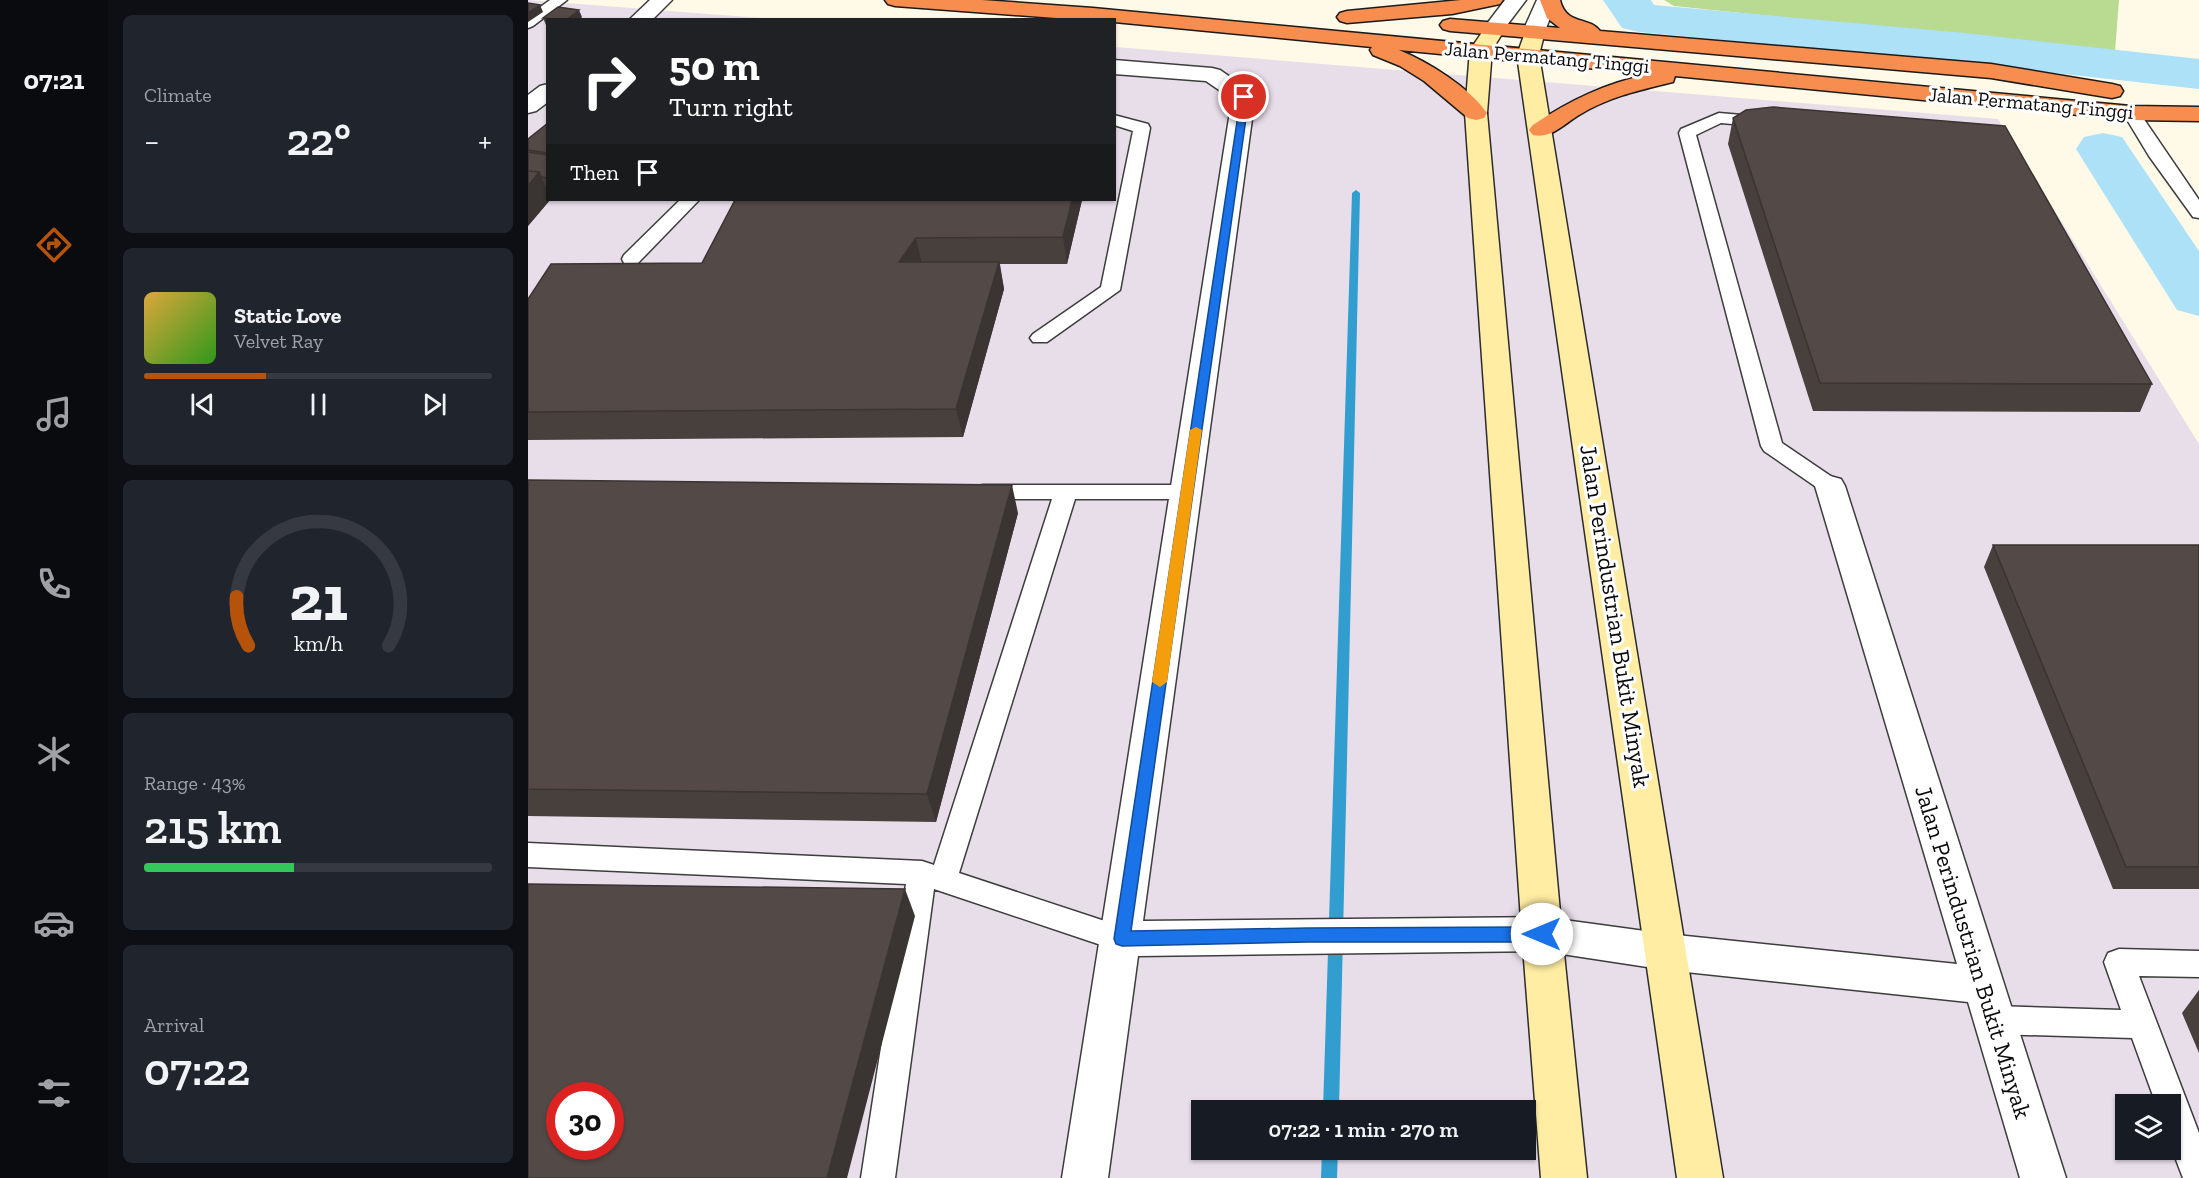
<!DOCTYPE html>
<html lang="en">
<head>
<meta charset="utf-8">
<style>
	:root { --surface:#171b24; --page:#20242c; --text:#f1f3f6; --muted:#9ea1a6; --line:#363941; --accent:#b45309 }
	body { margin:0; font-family:"Zilla Slab",serif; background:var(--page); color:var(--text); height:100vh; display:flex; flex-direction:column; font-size:22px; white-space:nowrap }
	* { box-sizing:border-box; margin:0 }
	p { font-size:20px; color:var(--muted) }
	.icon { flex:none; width:33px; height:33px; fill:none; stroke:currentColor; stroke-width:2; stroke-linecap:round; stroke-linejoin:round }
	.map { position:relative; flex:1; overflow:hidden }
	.side { display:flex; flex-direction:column; gap:15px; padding:15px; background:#0d0f14; width:420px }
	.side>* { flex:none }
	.banner { position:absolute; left:18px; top:18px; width:570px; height:183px; border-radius:0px; box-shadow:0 2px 4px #0004; background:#202124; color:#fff; overflow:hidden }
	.controls { position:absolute; left:1587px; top:1094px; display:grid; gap:12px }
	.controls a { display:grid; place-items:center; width:66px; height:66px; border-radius:0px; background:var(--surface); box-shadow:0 2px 4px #0004; font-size:30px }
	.speed { position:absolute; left:18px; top:1082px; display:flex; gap:12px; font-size:30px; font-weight:700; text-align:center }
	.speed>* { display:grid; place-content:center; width:78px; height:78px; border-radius:50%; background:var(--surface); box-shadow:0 2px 4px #0004; line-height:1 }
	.speed .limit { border:9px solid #d22; background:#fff; color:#111 }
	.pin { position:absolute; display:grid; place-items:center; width:51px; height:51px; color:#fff; margin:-26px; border:3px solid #fff; border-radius:50%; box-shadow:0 2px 6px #0007 }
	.me { position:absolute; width:66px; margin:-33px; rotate:270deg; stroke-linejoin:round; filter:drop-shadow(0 0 4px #0008) }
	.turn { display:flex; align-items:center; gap:21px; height:126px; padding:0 24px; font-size:27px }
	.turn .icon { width:78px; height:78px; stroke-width:2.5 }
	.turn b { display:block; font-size:42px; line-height:51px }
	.then { display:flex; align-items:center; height:57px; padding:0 24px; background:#0003; gap:12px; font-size:22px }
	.big { font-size:45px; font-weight:600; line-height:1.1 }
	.side .card { flex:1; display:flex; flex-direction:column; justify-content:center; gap:9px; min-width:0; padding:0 21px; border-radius:9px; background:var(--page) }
	.side .dial { align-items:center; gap:0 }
	.dial svg { height:156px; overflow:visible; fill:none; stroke:var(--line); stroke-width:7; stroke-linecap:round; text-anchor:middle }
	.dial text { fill:var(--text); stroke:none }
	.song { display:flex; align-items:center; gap:18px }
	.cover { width:72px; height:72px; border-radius:9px; background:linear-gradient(135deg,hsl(40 70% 55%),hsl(110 70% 35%)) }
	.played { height:6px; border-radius:3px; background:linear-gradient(90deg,var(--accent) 35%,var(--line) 35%) }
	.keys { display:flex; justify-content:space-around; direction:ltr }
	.heat { display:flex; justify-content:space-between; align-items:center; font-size:33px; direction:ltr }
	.charge { height:9px; border-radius:4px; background:linear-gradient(90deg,#34c759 43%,var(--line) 0) }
	.trip { position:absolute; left:663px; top:1100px; width:345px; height:60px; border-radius:0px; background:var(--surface); box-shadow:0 2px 4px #0004; font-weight:600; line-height:60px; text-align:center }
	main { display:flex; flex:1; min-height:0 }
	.dock { display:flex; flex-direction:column; width:108px; justify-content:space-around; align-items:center; background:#090b0e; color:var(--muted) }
	.dock .icon { width:42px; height:42px }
	.dock .current { color:var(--accent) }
	.dock b { font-size:27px; color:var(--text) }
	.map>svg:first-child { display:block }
</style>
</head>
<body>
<main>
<nav class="dock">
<b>07:21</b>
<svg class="icon current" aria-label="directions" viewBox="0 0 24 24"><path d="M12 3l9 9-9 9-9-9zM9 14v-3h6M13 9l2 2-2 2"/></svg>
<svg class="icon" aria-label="music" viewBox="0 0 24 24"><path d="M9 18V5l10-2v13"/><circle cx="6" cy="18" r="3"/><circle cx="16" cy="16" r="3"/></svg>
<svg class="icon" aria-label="phone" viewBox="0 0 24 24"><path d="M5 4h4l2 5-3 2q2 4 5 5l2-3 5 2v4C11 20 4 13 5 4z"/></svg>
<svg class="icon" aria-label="climate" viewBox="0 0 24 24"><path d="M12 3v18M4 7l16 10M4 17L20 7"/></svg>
<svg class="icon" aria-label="car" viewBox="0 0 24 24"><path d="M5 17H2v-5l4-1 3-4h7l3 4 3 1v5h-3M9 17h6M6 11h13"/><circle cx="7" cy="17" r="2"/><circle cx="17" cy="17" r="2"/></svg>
<svg class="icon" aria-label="filters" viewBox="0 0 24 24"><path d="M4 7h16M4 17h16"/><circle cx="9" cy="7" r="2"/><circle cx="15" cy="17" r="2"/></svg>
</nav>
<section class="side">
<div class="card"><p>Climate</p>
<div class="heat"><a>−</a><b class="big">22°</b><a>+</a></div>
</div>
<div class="card">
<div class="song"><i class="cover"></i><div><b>Static Love</b><p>Velvet Ray</p></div></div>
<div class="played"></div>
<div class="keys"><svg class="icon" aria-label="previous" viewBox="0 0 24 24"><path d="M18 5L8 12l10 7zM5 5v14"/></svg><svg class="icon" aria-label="pause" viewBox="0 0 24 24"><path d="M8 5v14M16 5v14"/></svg><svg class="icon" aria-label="next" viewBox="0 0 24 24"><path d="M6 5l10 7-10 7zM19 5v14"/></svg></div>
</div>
<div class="card dial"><svg viewBox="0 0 100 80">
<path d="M14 69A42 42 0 1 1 86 69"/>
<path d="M14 69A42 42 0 0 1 8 44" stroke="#b45309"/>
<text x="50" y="56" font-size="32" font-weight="700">21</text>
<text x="50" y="72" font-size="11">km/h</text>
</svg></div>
<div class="card"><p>Range · 43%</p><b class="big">215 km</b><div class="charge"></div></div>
<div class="card"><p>Arrival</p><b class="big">07:22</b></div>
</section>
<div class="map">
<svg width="1671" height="1178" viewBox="0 0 1671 1178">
	<rect width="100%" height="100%" fill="#fff9e8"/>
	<path fill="#e8deea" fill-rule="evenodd" d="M0,0L246,19L20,20V200H586L587,47L1470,119L1671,444V1178H0ZM32,1095H82V1146H32ZM1598,1104H1642V1149H1598ZM674,1110H998V1149H674Z"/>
	<path fill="#b8da91" d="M1136,0H1591L1587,52L1146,6Z"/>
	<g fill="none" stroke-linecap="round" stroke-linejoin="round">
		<path fill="#329dcf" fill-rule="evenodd" d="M828,190L832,193L811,1110H795L824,193Z
			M794,1149H810L809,1178H793Z"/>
		<path fill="#ace1f7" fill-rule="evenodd" d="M1075,0H1123L1126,5L1437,33L1671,59V89L1437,63L1111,32L1094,28Z
			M1575,133L1594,137L1671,251V316L1649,310L1548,149L1556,137Z"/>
		<g stroke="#3d3d3d" stroke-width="3">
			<path id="lane" d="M22,0H39L5,26L0,28V16Z
				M1603,108L1609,109L1671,200V218L1665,217L1621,156L1595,113Z
				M1191,113L1238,117L1246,122L1238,127L1193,123L1168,135L1254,443L1310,481L1313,486L1310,491L1302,493L1294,491L1236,451L1233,446L1151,133L1153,129Z
				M586,115L620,124L622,128L592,290L519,342H505L502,338L505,334L573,287L605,131L586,125Z
				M152,200H171L110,263H96L94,259L96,255Z
				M455,485H659L667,487L670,492L667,497L659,499H547L431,873L604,930L609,939L604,948L594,952L406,889L367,1178H333L378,884L0,867V843L394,861L406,865L524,499H455L447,497L444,492L447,487Z
				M1591,949L1671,951V977L1611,976L1671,1133V1178H1655L1642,1144V1104H1628L1604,1038L1466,1034L1455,1030L1451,1020L1455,1010L1466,1006L1593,1010L1576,962L1580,953Z"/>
		</g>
		<g stroke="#3d3d3d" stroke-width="3">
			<path id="street" d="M122,0H144L124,20H101Z
				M977,0H998L973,33L966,35L959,33L955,29Z
				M1009,0H1029L1017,31L1013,35L1006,37L999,35L995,31Z
				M586,60L684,68L692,70L724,92L727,97L615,921L1014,917L1139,934L1429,964L1287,486L1291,479L1302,476L1313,479L1317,486L1538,1178H1492L1440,1002L1139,970L1014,951L610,956L580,1178H534L704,99L678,81L586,74Z
				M20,84V102L8,111L0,113V95L12,86Z"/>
		</g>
		<g stroke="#2c2c2c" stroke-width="3">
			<path id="secondary" d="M966,23L973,25L977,29L964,50L959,113L1034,934L1059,1178H1013L994,934L937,113L942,50L959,25Z
				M1006,25L1013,27L1017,31L1011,55L1195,1178H1149L989,55L999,27Z"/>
		</g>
		<g stroke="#1b1b1b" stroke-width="3">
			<path id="highway" d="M357,0H454L565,8L1603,106L1671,107V121L1603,120L1147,76L1145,82C1112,90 1080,97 1051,115C1036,124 1023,139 1005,135L1001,130L1005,125C1042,100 1078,83 1122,74L871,50C900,62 941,87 959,113L956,118L948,120L940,118L896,81L872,66L845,55L842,50L844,47L586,22V20H555L367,6L360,4Z
				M933,0H975L972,4L924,14L819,23L812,21L809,17L812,13L819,11Z
				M1012,0H1032C1038,26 1061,16 1072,31L1463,64L1584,84L1592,86L1595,91L1592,96L1584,98L1463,78L922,31L915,29L912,25L915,21L922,19L1032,28L1019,18Z"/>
		</g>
		<use href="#lane" fill="#fff" fill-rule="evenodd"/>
		<use href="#street" fill="#fff" fill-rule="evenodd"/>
		<use href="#secondary" fill="#ffeda3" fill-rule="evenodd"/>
		<use href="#highway" fill="#f78d4e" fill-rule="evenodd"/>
	</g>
	<path fill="#47403d" d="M54,17L50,20H20V25H18L15,18Z
		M1205,118L1624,384L1612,412L1285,411L1200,144Z
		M20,123V200H22L0,226V139Z
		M554,200L539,264H472L476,289L435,437L0,440V299L174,263Z
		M0,480L490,513L408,822L0,816Z
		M1465,545H1671V889H1585L1456,567Z
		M1671,990V1053L1654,1013Z"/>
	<path fill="#3a3432" d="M12,5L15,12L0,22V13Z
		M51,10L54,17L50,20H38Z
		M11,172L20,192V200H22L0,226V186Z
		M544,200H554L539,264L535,237Z
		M388,238L394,265L371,262Z
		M471,262L476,289L435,437L428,409Z
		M484,485L490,513L408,822L399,794Z
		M377,889L387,916L319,1178H299Z"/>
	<path fill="#534a47" stroke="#3a3432" stroke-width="1.5" fill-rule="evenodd" d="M0,3L12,5L0,13Z
		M30,7L51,10L38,20L15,18Z
		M1245,107L1477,126L1624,384L1292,383L1205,118L1218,110Z
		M20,123V153L0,150V139Z
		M0,152L20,155V178L13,177L11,172L0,171Z
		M0,171L11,172L0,186Z
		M207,200H544L535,237L388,238L371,262H471L428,409L0,412V299L23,264L174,263Z
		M0,480L484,485L399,794L0,789Z
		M1465,545H1671V867H1598Z
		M0,884L377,889L299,1178H0ZM32,1095H82V1146H32Z"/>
	<path fill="#1a73e8" stroke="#114b97" stroke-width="1.5" d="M713,95L721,97L603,931L780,928L1014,927L1019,929L1022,934L1019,939L1014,942H780L594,946L588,944L586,939Z"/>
	<path fill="#f59e0b" d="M668,427L674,430L639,682L632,687L624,682L662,430Z"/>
	<g text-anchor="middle" stroke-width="6" stroke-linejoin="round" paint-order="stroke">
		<g font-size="20" fill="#0a0a0a" stroke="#fff">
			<text transform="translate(1019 57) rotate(5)" y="7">Jalan Permatang Tinggi</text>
			<text transform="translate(1503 103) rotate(5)" y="7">Jalan Permatang Tinggi</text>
		</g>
		<g font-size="24" fill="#0a0a0a" stroke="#fff">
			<text transform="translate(1087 616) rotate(81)" y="8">Jalan Perindustrian Bukit Minyak</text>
			<text transform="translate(1445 952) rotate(73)" y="8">Jalan Perindustrian Bukit Minyak</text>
		</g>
	</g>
</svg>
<div class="controls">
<a><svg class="icon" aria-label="layers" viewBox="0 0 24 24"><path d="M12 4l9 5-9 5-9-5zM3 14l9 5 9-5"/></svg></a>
</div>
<div class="speed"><div class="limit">30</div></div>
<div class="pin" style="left:716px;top:97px;background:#d93025"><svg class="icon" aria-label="arrive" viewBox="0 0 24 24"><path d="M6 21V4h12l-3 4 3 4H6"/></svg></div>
<svg class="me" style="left:1014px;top:934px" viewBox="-20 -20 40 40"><circle r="19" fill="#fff"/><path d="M0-13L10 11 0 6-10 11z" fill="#1a73e8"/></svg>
<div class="trip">07:22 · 1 min · 270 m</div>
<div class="banner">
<div class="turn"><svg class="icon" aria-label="right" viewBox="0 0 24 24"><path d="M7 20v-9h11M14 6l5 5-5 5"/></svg><div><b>50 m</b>Turn right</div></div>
<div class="then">Then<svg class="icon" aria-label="arrive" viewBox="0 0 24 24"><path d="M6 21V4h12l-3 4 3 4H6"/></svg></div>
</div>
</div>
</main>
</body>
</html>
